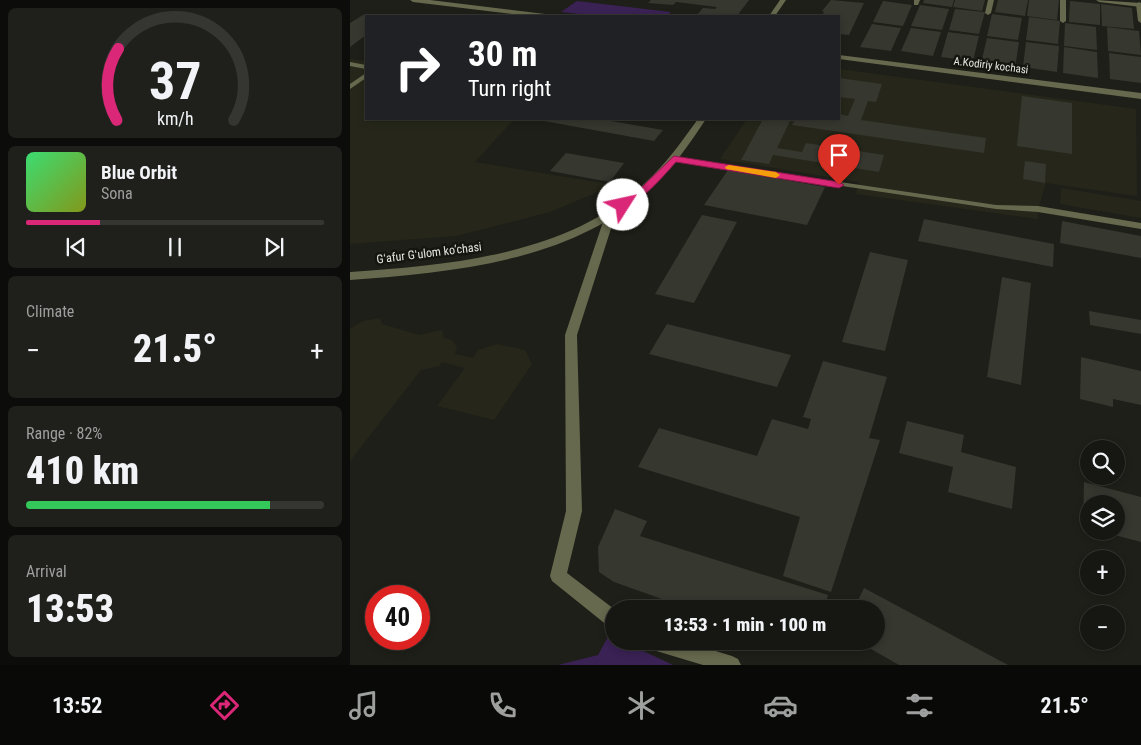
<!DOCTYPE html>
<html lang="en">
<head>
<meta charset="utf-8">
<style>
	:root { --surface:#161712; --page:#1f201b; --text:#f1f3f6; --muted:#9e9f9f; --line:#353632; --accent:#db2777 }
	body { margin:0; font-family:"Roboto Condensed",sans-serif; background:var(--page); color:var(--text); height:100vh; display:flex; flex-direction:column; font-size:19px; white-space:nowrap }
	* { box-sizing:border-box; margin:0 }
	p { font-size:16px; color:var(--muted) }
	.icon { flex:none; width:28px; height:28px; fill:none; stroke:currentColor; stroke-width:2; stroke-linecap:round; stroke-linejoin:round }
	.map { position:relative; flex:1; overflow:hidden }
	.panel { display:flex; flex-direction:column; gap:8px; padding:8px; background:#0c0d0a; width:350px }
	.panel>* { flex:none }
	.hud { position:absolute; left:15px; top:15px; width:475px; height:105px; border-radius:0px; box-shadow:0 2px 8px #0003,0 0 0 1px var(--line); background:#202124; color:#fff; overflow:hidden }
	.fabs { position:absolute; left:730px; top:440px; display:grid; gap:10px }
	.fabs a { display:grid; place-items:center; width:45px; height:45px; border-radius:50%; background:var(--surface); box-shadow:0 2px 8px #0003,0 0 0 1px var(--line); font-size:25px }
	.speed { position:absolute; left:15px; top:585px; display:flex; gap:10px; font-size:25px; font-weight:700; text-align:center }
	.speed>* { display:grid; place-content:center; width:65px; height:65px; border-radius:50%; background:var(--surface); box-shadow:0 2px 8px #0003,0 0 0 1px var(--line); line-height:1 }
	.speed .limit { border:8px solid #d22; background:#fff; color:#111 }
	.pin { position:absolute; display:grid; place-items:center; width:42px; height:42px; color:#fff; margin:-51px -21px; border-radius:50% 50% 50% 0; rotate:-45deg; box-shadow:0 0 5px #0007 }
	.pin .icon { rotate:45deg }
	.me { position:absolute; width:55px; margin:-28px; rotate:55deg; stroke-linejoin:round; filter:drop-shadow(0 0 4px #0008) }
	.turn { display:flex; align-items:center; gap:18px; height:105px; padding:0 20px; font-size:22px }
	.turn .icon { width:65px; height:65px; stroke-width:2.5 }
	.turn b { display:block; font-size:35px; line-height:42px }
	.big { font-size:38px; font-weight:800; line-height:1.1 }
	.panel .widget { flex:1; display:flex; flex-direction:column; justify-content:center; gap:8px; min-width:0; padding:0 18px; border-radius:8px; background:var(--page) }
	.panel .dial { align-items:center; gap:0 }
	.dial svg { height:130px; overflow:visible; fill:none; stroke:var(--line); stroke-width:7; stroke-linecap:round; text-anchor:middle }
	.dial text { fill:var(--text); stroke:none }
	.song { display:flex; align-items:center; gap:15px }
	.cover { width:60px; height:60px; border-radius:8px; background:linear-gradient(135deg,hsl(140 70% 55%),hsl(70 70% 35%)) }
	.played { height:5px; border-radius:2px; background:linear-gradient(90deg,var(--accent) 25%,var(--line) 25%) }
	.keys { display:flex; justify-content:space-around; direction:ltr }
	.heat { display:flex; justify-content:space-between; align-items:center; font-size:28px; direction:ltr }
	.charge { height:8px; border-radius:4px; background:linear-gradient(90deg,#34c759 82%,var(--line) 0) }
	.trip { position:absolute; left:255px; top:600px; width:280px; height:50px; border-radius:25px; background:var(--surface); box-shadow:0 2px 8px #0003,0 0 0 1px var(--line); font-weight:800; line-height:50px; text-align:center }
	.tab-bar { display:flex; height:80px; justify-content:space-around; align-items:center; background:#090907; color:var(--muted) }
	.tab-bar .icon { width:35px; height:35px }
	.tab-bar .active { color:var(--accent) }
	.tab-bar b { font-size:22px; color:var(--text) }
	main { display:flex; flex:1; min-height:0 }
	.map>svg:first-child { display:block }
</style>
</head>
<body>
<main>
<section class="panel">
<div class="widget dial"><svg viewBox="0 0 100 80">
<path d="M14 69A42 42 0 1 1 86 69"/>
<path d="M14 69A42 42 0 0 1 15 25" stroke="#db2777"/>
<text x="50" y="56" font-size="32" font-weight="700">37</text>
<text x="50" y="72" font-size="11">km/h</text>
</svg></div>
<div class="widget">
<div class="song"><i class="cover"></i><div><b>Blue Orbit</b><p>Sona</p></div></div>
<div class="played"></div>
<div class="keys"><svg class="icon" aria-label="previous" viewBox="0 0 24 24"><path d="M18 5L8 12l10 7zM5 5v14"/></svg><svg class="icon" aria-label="pause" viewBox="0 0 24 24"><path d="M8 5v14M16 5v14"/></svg><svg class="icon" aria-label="next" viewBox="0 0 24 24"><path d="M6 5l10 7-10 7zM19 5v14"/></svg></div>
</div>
<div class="widget"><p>Climate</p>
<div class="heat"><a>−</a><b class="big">21.5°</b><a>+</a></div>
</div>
<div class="widget"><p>Range · 82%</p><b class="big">410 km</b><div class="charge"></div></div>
<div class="widget"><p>Arrival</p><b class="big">13:53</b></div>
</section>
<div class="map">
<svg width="791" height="665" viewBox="0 0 791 665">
	<rect width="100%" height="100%" fill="#1e1f18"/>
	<path fill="#26271a" d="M0,59L16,61V119H164L125,162L265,185L200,212L106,236L0,244Z
		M489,69L786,109L787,196L696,183L688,209V219L506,194L509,182L370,159L397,119H489Z
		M711,188L791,201V218L710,204Z
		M30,318L32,324L69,335L92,330L94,338L102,340L107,347L105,354L123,358L128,350L147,344L175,350L182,364L144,420L87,406L115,368L92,362L89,366L71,370L0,461V329L13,321Z"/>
	<path fill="#3a2254" d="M227,1L321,12L317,16H246L211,12Z
		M259,635L264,637V641H272L323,665H208L248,655Z"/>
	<path fill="#36372f" d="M301,0H399L387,16H346L353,8L365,9L367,7L326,2L323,5L298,3Z
		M481,0L514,3L499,35L489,34V16H472L474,12L472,11Z
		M574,0H604L602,7L573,3Z
		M605,0H635L632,11L603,7Z
		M648,0H678L675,16L645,12Z
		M679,0H709L707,20L677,16Z
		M533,1L562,5L553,26L523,22Z
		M720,1L750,4V25L719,22Z
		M751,4L782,8L784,29L752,26Z
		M570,5L599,9L592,30L561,26Z
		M605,9L635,12L629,34L599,30Z
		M642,14L672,18L668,40L637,36Z
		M13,15L16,16V35L0,47V23Z
		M679,17L710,21L708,44L676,40Z
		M715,23L746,27L747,50L714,46Z
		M522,24L551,28L541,51L510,47Z
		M757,27L789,31L791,55L758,51Z
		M561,28L591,32L583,56L551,51Z
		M598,32L629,36L623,61L591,57Z
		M637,38L669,42L665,68L631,63Z
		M676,42L709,46L707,72L673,67Z
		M714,47L747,52L748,78L713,73Z
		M759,53L791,57V83L760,79Z
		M489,78L532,84L526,102L518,101L511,120L636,138L634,153L442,125L446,119H489V114L498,116L505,99L489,97Z
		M672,96L722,103V154L667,146Z
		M183,119H249L313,130L304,141Z
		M413,119H441L427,148L452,152L456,143L534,155L529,172L423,155L419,164L391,160Z
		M216,153L274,163L260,182L200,171Z
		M675,161L696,164L695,183L673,179Z
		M378,170L475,187L457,225L354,205Z
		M352,215L387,222L344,303L305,294Z
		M574,219L704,244L703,267L568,241Z
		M712,221L791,236V258L710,243Z
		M520,252L558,260L535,351L492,342Z
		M652,277L681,283L671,385L637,377Z
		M739,311L791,320V334L740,325Z
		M317,324L441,355L427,387L299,354Z
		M731,357L791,371V405L763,399V407L730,399Z
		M473,361L537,377L519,438L530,440L481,592L433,576L450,517L288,467L309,428L407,456L422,419L458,429L461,419L453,417Z
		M557,421L614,435L611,452L666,467L662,509L598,492L603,467L549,453Z
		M734,482L791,497V542L753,532L766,531V504H739V528L733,526Z
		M265,509L297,521L290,536L478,595L474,609H340L264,582L249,572L248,547Z
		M514,588L658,665H549L507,641H526V609H504Z
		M438,641H466L463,650Z"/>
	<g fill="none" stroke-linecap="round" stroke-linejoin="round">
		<path fill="#66694d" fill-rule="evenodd" d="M564,0H570L568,5H564Z
			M638,0H644L641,13L638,15L635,13Z
			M710,0H716V21L713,23L710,21Z
			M789,2L791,3V23L788,21L786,4Z
			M0,62L16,65V69L0,66Z
			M16,73V78L0,89V84Z
			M321,157L646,205L688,206L791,223V229L688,212L646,209L324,161H321Z"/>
		<path fill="#66694d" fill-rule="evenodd" d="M60,0H80L195,14L199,16H179L63,2Z
			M746,0L791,3V7L749,2Z
			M489,55L791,93V99L489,59Z
			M261,210L266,213L227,335L232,511L217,573L264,609V628L258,626L202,581L200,576L216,511L215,335L256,213Z
			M294,641H333L382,656L388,659L391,665H353L303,650L297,647Z"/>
		<path fill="#66694d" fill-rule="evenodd" d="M430,0H436L425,16H419Z
			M348,119H356C340,143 324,167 302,187C223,262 103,272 0,280V272C101,265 217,255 295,183C316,164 332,141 348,119Z"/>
	</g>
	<path fill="#db2777" stroke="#8e194d" d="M324,156L489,182L494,185L489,188L326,162C316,173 286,209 270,207V203L293,186Z"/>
	<path fill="#f59e0b" d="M379,165L426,172L430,175L426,178L376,169L375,167Z"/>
	<g text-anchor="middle" stroke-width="5" stroke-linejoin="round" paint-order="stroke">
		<g font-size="11" fill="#e5e6e0" stroke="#15160f">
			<text transform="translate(641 65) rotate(7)" y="4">A.Kodiriy kochasi</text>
		</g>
		<g font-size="12" fill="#e5e6e0" stroke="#15160f">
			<text transform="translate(79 253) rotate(-7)" y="4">Gʻafur Gʻulom ko’chasi</text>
		</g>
	</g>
</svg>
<div class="fabs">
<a><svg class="icon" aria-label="search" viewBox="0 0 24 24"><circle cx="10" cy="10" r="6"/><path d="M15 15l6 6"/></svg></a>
<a><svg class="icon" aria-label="layers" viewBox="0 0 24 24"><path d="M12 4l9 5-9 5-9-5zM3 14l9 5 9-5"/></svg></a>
<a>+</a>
<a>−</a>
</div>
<div class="speed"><div class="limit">40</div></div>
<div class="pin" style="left:489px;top:185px;background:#d93025"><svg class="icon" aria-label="arrive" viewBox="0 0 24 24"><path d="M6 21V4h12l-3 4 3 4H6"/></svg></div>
<svg class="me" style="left:273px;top:205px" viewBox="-20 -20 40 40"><circle r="19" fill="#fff"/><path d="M0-13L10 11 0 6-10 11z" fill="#db2777"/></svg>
<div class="trip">13:53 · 1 min · 100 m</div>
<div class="hud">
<div class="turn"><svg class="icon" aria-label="right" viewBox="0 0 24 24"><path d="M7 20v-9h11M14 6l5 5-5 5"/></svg><div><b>30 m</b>Turn right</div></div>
</div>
</div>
</main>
<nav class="tab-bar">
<b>13:52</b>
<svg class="icon active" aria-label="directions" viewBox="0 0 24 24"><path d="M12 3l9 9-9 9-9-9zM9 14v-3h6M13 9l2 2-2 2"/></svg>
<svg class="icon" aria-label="music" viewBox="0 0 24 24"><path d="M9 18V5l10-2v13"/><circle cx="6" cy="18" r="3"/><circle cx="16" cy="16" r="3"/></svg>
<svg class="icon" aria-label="phone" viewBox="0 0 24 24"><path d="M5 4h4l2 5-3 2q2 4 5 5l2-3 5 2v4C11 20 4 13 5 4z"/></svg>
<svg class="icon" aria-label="climate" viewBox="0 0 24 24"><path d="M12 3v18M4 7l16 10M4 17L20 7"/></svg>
<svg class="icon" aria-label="car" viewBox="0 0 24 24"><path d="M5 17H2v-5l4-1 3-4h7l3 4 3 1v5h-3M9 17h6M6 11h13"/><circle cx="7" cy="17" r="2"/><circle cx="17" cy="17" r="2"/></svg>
<svg class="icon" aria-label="filters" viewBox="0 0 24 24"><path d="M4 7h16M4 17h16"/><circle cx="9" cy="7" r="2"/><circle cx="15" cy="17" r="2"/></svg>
<b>21.5°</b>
</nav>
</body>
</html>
